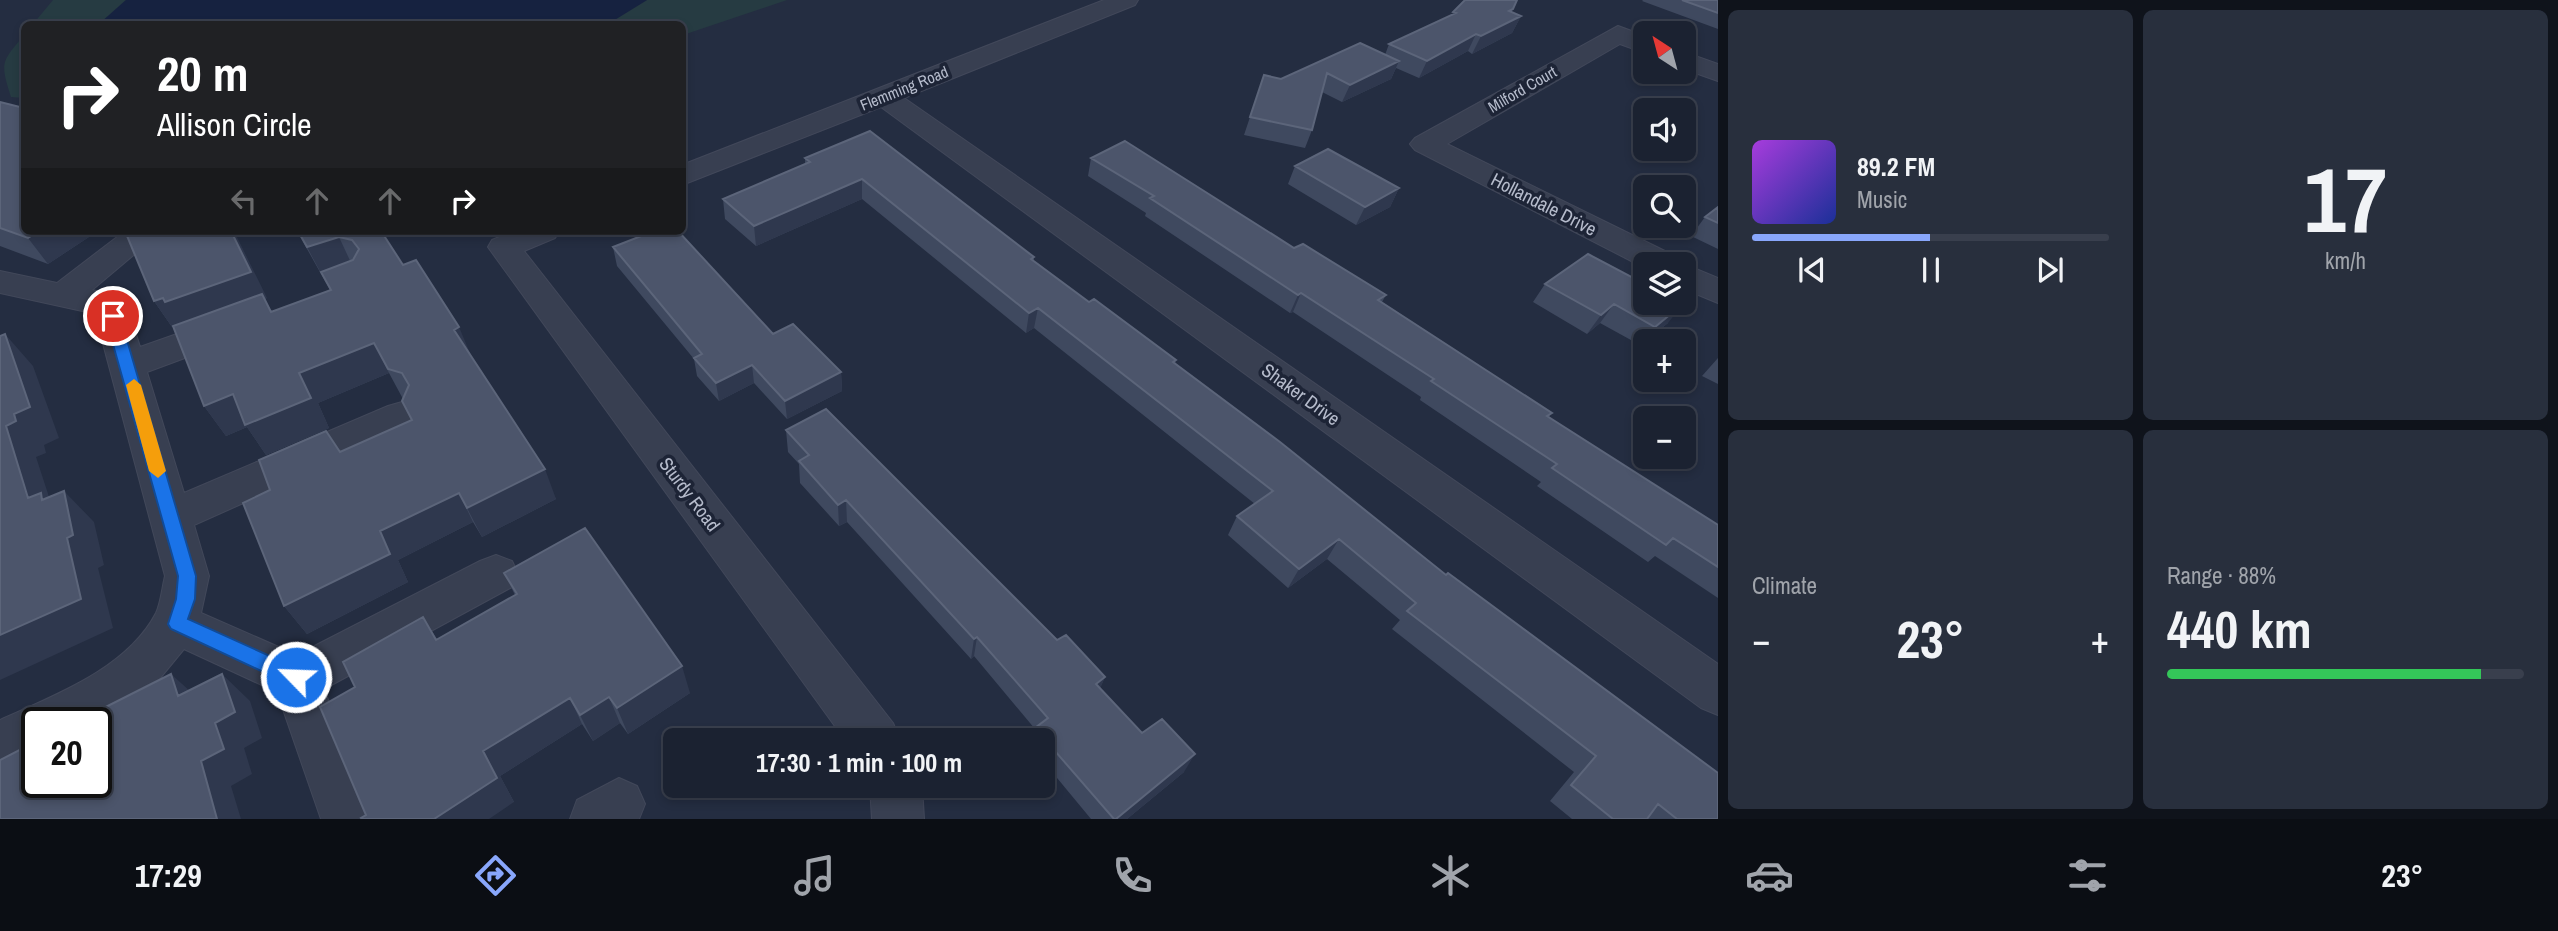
<!DOCTYPE html>
<html lang="en">
<head>
<meta charset="utf-8">
<style>
	:root { --surface:#1b2231; --page:#282f3d; --text:#f1f3f6; --muted:#a0a4ab; --line:#393f4d; --accent:#89a7fc }
	body { margin:0; font-family:"Archivo Narrow",sans-serif; background:var(--page); color:var(--text); height:100vh; display:flex; flex-direction:column; font-size:26px; white-space:nowrap }
	* { box-sizing:border-box; margin:0 }
	p { font-size:23px; color:var(--muted) }
	.icon { flex:none; width:38px; height:38px; fill:none; stroke:currentColor; stroke-width:2; stroke-linecap:round; stroke-linejoin:round }
	.map { position:relative; flex:1; overflow:hidden }
	.side { display:flex; flex-direction:column; gap:10px; padding:10px; background:#0f131b; width:840px }
	.side>* { flex:none }
	.banner { position:absolute; left:21px; top:21px; width:665px; height:214px; border-radius:10px; box-shadow:0 4px 10px #0003,0 0 0 2px var(--line); background:#202124; color:#fff; overflow:hidden }
	.needle { width:46px; rotate:324deg }
	.fabs { position:absolute; left:1633px; top:21px; display:grid; gap:14px }
	.fabs a { display:grid; place-items:center; width:63px; height:63px; border-radius:10px; background:var(--surface); box-shadow:0 4px 10px #0003,0 0 0 2px var(--line); font-size:35px }
	.speed { position:absolute; left:21px; top:707px; display:flex; gap:14px; font-size:35px; font-weight:700; text-align:center }
	.speed>* { display:grid; place-content:center; width:91px; height:91px; border-radius:50%; background:var(--surface); box-shadow:0 4px 10px #0003,0 0 0 2px var(--line); line-height:1 }
	.speed .limit { border:4px solid #111; border-radius:10px; background:#fff; color:#111 }
	.pin { position:absolute; display:grid; place-items:center; width:60px; height:60px; color:#fff; margin:-30px; border:4px solid #fff; border-radius:50%; box-shadow:0 2px 7px #0007 }
	.me { position:absolute; width:77px; margin:-38px; rotate:294deg; stroke-linejoin:round; filter:drop-shadow(0 0 5px #0008) }
	.turn { display:flex; align-items:center; gap:24px; height:147px; padding:0 21px; font-size:32px }
	.turn .icon { width:91px; height:91px; stroke-width:2.5 }
	.turn b { display:block; font-size:49px; line-height:60px }
	.lanes { display:flex; align-items:center; height:66px; padding:0 21px; background:#0003; justify-content:center; gap:35px; direction:ltr }
	.lanes .off { opacity:.35 }
	.big { font-size:52px; font-weight:800; line-height:1.1 }
	.side .tile { flex:1; display:flex; flex-direction:column; justify-content:center; gap:10px; min-width:0; padding:0 24px; border-radius:10px; background:var(--page) }
	.side .dial { align-items:center; gap:0 }
	.dial b { font-size:91px; line-height:1 }
	.song { display:flex; align-items:center; gap:21px }
	.cover { width:84px; height:84px; border-radius:10px; background:linear-gradient(135deg,hsl(280 70% 55%),hsl(230 70% 35%)) }
	.played { height:7px; border-radius:4px; background:linear-gradient(90deg,var(--accent) 50%,var(--line) 50%) }
	.keys { display:flex; justify-content:space-around; direction:ltr }
	.heat { display:flex; justify-content:space-between; align-items:center; font-size:38px; direction:ltr }
	.charge { height:10px; border-radius:5px; background:linear-gradient(90deg,#34c759 88%,var(--line) 0) }
	.side .tiles { flex:1; display:grid; gap:10px; grid-template-columns:repeat(2,1fr) }
	.trip { position:absolute; left:663px; top:728px; width:392px; height:70px; border-radius:10px; background:var(--surface); box-shadow:0 4px 10px #0003,0 0 0 2px var(--line); font-weight:800; line-height:70px; text-align:center }
	.menu { display:flex; height:112px; justify-content:space-around; align-items:center; background:#0b0e14; color:var(--muted) }
	.menu .icon { width:49px; height:49px }
	.menu .current { color:var(--accent) }
	.menu b { font-size:32px; color:var(--text) }
	main { display:flex; flex:1; min-height:0 }
	.map>svg:first-child { display:block }
</style>
</head>
<body>
<main>
<div class="map">
<svg width="1718" height="819" viewBox="0 0 1718 819">
	<rect width="100%" height="100%" fill="#242d41"/>
	<path fill="#263b42" d="M53,0H126L99,24H33Z
		M647,0H787L683,35L682,24H608Z
		M24,35V98L11,97C0,62 1,63 24,35Z"/>
	<path fill="#162240" d="M126,0H647L608,24H99Z"/>
	<g fill="none" stroke-linecap="round" stroke-linejoin="round">
		<g stroke="#42485a" stroke-width="2">
			<path id="minor" d="M1104,0H1138L1135,5L904,98L1718,664V715L1701,708L881,107L682,185V165Z
				M1618,26L1645,36V53L1620,44L1447,144L1675,256L1680,264H1645V268L1415,150L1410,144L1415,138Z
				M1684,52L1718,64V81L1684,69Z
				M125,231H162L92,290C125,297 131,318 140,347L231,315L244,318L249,327L244,336L147,372L184,493L388,406L402,402L416,406L421,416L416,426L194,525L209,576L201,613L297,655L480,561L496,555L512,561L518,574L512,587L324,689L373,819H321L277,692L184,649L156,683L96,723H37V754L0,770V720C53,696 127,669 156,613C161,602 162,588 165,576L97,321L87,312L0,293V271L57,283Z
				M514,231H560L555,238L524,251L893,723L900,740H845L488,247L492,240Z
				M1683,264H1684L1718,278V303L1684,289Z
				M619,778L637,786L645,804L639,819H570L577,800Z
				M870,786H922L924,819H872Z"/>
		</g>
		<use href="#minor" fill="#383f51" fill-rule="evenodd"/>
	</g>
	<path fill="#3f495f" d="M1643,0H1718V29L1642,1Z
		M1453,12H1512L1521,16L1512,33L1472,54L1468,51L1419,78L1396,68L1391,79L1342,102L1322,92L1312,130L1305,148L1244,135L1264,75L1281,79L1385,55L1389,44L1452,15Z
		M0,102L24,231H98L48,264L0,246Z
		M870,131L1034,257V261L1089,302L1176,360L1175,364L1718,819H1572L1550,801L1574,772L1392,629L1400,620L1327,559L1288,588L1228,535L1237,516L1255,504L1034,328L1026,333L862,199L756,246L725,219L723,199L805,164V158Z
		M1091,158L1294,248L1386,295L1382,302L1552,413L1549,417L1718,525V598L1655,556L1648,562L1537,486L1541,482L1420,400L1421,397L1293,312L1290,313L1145,216L1146,213L1088,176Z
		M1295,166L1399,188L1390,207L1356,225L1288,184Z
		M1718,207V249L1691,236L1705,217Z
		M297,231H381L403,265L470,354L556,499L482,537L473,522L398,560L408,582L307,634L284,606L270,490L340,452L412,420L403,399L389,373L318,403L329,428L266,455L247,427L226,436L204,406L173,327H172L154,301L267,298L264,299L272,312L330,290Z
		M613,247L841,372L842,391L787,419L754,383L719,401L697,376L694,359L617,266Z
		M1588,254L1668,323L1640,345L1600,323L1587,334L1533,302L1545,284Z
		M1718,358V384L1702,376Z
		M786,430L1105,677L1100,688L1142,733L1184,772L1127,819H1091L1043,761V740H1032L1035,729L974,656L971,659L847,522L839,526L800,483L799,464L788,452Z
		M504,573L690,693L628,734L620,723L593,741L582,724L500,776L514,802L366,815L355,687L423,617L437,639L515,595Z"/>
	<path fill="#2f384e" d="M1513,9L1506,24L1521,16L1512,33L1472,54L1481,36L1509,11Z
		M1476,34L1468,51L1419,78L1427,61Z
		M1399,61L1391,79L1342,102L1350,85Z
		M862,179V199L756,246L754,226Z
		M1399,188L1390,207L1356,225L1365,207Z
		M39,231H98L48,264L28,238Z
		M231,231H234L267,298L264,299L280,324H180L172,327L154,301Z
		M339,237L353,267L323,277L307,247Z
		M1301,293L1293,312L1290,313L1298,295Z
		M1614,304L1600,323L1587,334L1601,315Z
		M1683,304L1668,323L1640,345L1655,327Z
		M1038,308L1034,328L1026,333L1029,313Z
		M459,327L472,358L454,330Z
		M5,334L33,366L59,438L44,445L46,453L36,457L51,503L64,491L94,522L104,565L98,568L113,628L0,680V635L28,498L6,426L14,414Z
		M374,343L389,373L318,403L329,428L266,455L247,427L226,436L204,406L233,394L299,373Z
		M752,365L754,383L719,401L716,383Z
		M841,372L842,391L787,419L785,401Z
		M545,469L556,499L482,537L467,508Z
		M459,493L473,522L398,560L408,582L307,634L284,606L380,531Z
		M846,500L847,522L839,526L838,505Z
		M1339,539L1327,559L1288,588L1299,569Z
		M977,637L974,656L971,659L974,639Z
		M682,666L690,693L628,734L617,708Z
		M171,674L201,701L178,696Z
		M222,674L250,701L262,738L244,748L252,774L231,786L241,819H217L201,761L215,723Z
		M1105,677L1097,696L1096,684Z
		M609,697L620,723L593,741L580,715Z
		M570,698L582,724L500,776L514,802L489,819H434L483,751Z
		M1195,754L1184,772L1127,819H1116Z"/>
	<path fill="#4c556b" stroke="#5c657a" stroke-width="2" d="M1465,0H1517L1513,9L1509,11L1521,16L1481,36L1476,34L1427,61L1389,44L1456,13L1453,12Z
		M1682,0H1718V13Z
		M1360,43L1399,61L1350,85L1327,73L1312,130L1250,117L1264,75L1281,79Z
		M0,102L24,108V231H39L28,238L0,228Z
		M870,131L1034,257L1031,259L1089,302L1094,299L1176,360L1173,362L1280,442L1446,575L1448,573L1718,773V819H1677L1658,804L1647,819H1613L1571,785L1596,756L1407,611L1416,603L1339,539L1299,569L1237,516L1273,491L1038,308L1029,313L862,179L754,226L723,199L810,162L805,158Z
		M1125,141L1294,248L1303,244L1386,295L1378,300L1552,413L1547,416L1718,525V567L1673,538L1666,545L1552,468L1557,464L1431,381L1434,379L1301,293L1298,295L1150,198L1154,196L1091,158Z
		M1328,149L1399,188L1365,207L1295,166Z
		M1718,207V223L1705,217Z
		M125,231H231L251,272L165,302L163,298L154,301Z
		M298,231H381L403,265L416,260L459,327L454,330L545,469L467,508L459,493L380,531L390,554L284,606L243,503L270,490L259,460L326,431L340,452L412,420L402,401L409,385L402,373L388,369L374,343L299,373L311,398L245,425L233,394L204,406L173,326L262,294L271,312L331,290L321,272L353,260L359,249L352,240L339,237L307,247Z
		M654,231H678L773,334L793,324L841,372L785,401L752,365L716,383L694,358L702,354L613,247Z
		M1588,254L1645,284V303H1680L1683,304L1655,327L1614,304L1601,315L1545,284Z
		M5,334L30,407L14,414L16,421L6,426L28,498L41,493L42,500L64,491L73,535L67,538L81,599L0,635V336Z
		M826,409L1057,640L1066,635L1105,677L1096,684L1142,733L1162,719L1195,754L1116,819H1114L1035,728L1048,718L977,637L974,639L846,500L838,505L799,461L809,455L786,430Z
		M585,528L682,666L617,708L609,697L580,715L570,698L483,751L497,778L434,819H362L361,818L366,815L320,707L355,687L343,662L423,617L436,640L517,594L504,573Z
		M171,674L178,696L222,674L235,712L215,723L224,749L201,761L217,819H0V760L37,741V782H96V723H74Z"/>
	<path fill="#1a73e8" stroke="#114b97" stroke-width="2" d="M113,311L120,316L196,576L195,599L188,619L303,671L306,677L303,684L296,686L289,684L171,629L168,624L176,599L178,576L105,316Z"/>
	<path fill="#f59e0b" d="M134,379L141,385L166,471L158,478L149,471L126,385Z"/>
	<g text-anchor="middle" stroke-width="7" stroke-linejoin="round" paint-order="stroke">
		<g font-size="16" fill="#b5bbcb" stroke="#1d2436">
			<text transform="translate(904 88) rotate(-22)" y="6">Flemming Road</text>
			<text transform="translate(1522 89) rotate(-30)" y="6">Milford Court</text>
		</g>
		<g font-size="19" fill="#b5bbcb" stroke="#1d2436">
			<text transform="translate(1544 204) rotate(27)" y="7">Hollandale Drive</text>
			<text transform="translate(1301 394) rotate(36)" y="7">Shaker Drive</text>
			<text transform="translate(690 494) rotate(53)" y="7">Sturdy Road</text>
		</g>
	</g>
</svg>
<div class="fabs">
<a><svg class="needle" viewBox="-14 -14 28 28"><path d="M0-13l5 13h-10z" fill="#e53935"/><path d="M0 13l5-13h-10z" fill="#a0a4ab"/></svg></a>
<a><svg class="icon" aria-label="sound" viewBox="0 0 24 24"><path d="M4 9h4l5-4v14l-5-4H4zM17 9q2 3 0 6"/></svg></a>
<a><svg class="icon" aria-label="search" viewBox="0 0 24 24"><circle cx="10" cy="10" r="6"/><path d="M15 15l6 6"/></svg></a>
<a><svg class="icon" aria-label="layers" viewBox="0 0 24 24"><path d="M12 4l9 5-9 5-9-5zM3 14l9 5 9-5"/></svg></a>
<a>+</a>
<a>−</a>
</div>
<div class="speed"><div class="limit">20</div></div>
<div class="pin" style="left:113px;top:316px;background:#d93025"><svg class="icon" aria-label="arrive" viewBox="0 0 24 24"><path d="M6 21V4h12l-3 4 3 4H6"/></svg></div>
<svg class="me" style="left:296px;top:677px" viewBox="-20 -20 40 40"><circle r="17" fill="#1a73e8" stroke="#fff" stroke-width="3"/><path d="M0-11L8 9 0 5-8 9z" fill="#fff"/></svg>
<div class="trip">17:30 · 1 min · 100 m</div>
<div class="banner">
<div class="turn"><svg class="icon" aria-label="right" viewBox="0 0 24 24"><path d="M7 20v-9h11M14 6l5 5-5 5"/></svg><div><b>20 m</b>Allison Circle</div></div>
<div class="lanes"><svg class="icon off" aria-label="left" viewBox="0 0 24 24"><path d="M17 20v-9H6M10 6l-5 5 5 5"/></svg><svg class="icon off" aria-label="ahead" viewBox="0 0 24 24"><path d="M12 20V5M6 11l6-6 6 6"/></svg><svg class="icon off" aria-label="ahead" viewBox="0 0 24 24"><path d="M12 20V5M6 11l6-6 6 6"/></svg><svg class="icon" aria-label="right" viewBox="0 0 24 24"><path d="M7 20v-9h11M14 6l5 5-5 5"/></svg></div>
</div>
</div>
<section class="side">
<div class="tiles">
<div class="tile">
<div class="song"><i class="cover"></i><div><b>89.2 FM</b><p>Music</p></div></div>
<div class="played"></div>
<div class="keys"><svg class="icon" aria-label="previous" viewBox="0 0 24 24"><path d="M18 5L8 12l10 7zM5 5v14"/></svg><svg class="icon" aria-label="pause" viewBox="0 0 24 24"><path d="M8 5v14M16 5v14"/></svg><svg class="icon" aria-label="next" viewBox="0 0 24 24"><path d="M6 5l10 7-10 7zM19 5v14"/></svg></div>
</div>
<div class="tile dial"><b>17</b><p>km/h</p></div>
<div class="tile"><p>Climate</p>
<div class="heat"><a>−</a><b class="big">23°</b><a>+</a></div>
</div>
<div class="tile"><p>Range · 88%</p><b class="big">440 km</b><div class="charge"></div></div>
</div>
</section>
</main>
<nav class="menu">
<b>17:29</b>
<svg class="icon current" aria-label="directions" viewBox="0 0 24 24"><path d="M12 3l9 9-9 9-9-9zM9 14v-3h6M13 9l2 2-2 2"/></svg>
<svg class="icon" aria-label="music" viewBox="0 0 24 24"><path d="M9 18V5l10-2v13"/><circle cx="6" cy="18" r="3"/><circle cx="16" cy="16" r="3"/></svg>
<svg class="icon" aria-label="phone" viewBox="0 0 24 24"><path d="M5 4h4l2 5-3 2q2 4 5 5l2-3 5 2v4C11 20 4 13 5 4z"/></svg>
<svg class="icon" aria-label="climate" viewBox="0 0 24 24"><path d="M12 3v18M4 7l16 10M4 17L20 7"/></svg>
<svg class="icon" aria-label="car" viewBox="0 0 24 24"><path d="M5 17H2v-5l4-1 3-4h7l3 4 3 1v5h-3M9 17h6M6 11h13"/><circle cx="7" cy="17" r="2"/><circle cx="17" cy="17" r="2"/></svg>
<svg class="icon" aria-label="filters" viewBox="0 0 24 24"><path d="M4 7h16M4 17h16"/><circle cx="9" cy="7" r="2"/><circle cx="15" cy="17" r="2"/></svg>
<b>23°</b>
</nav>
</body>
</html>
